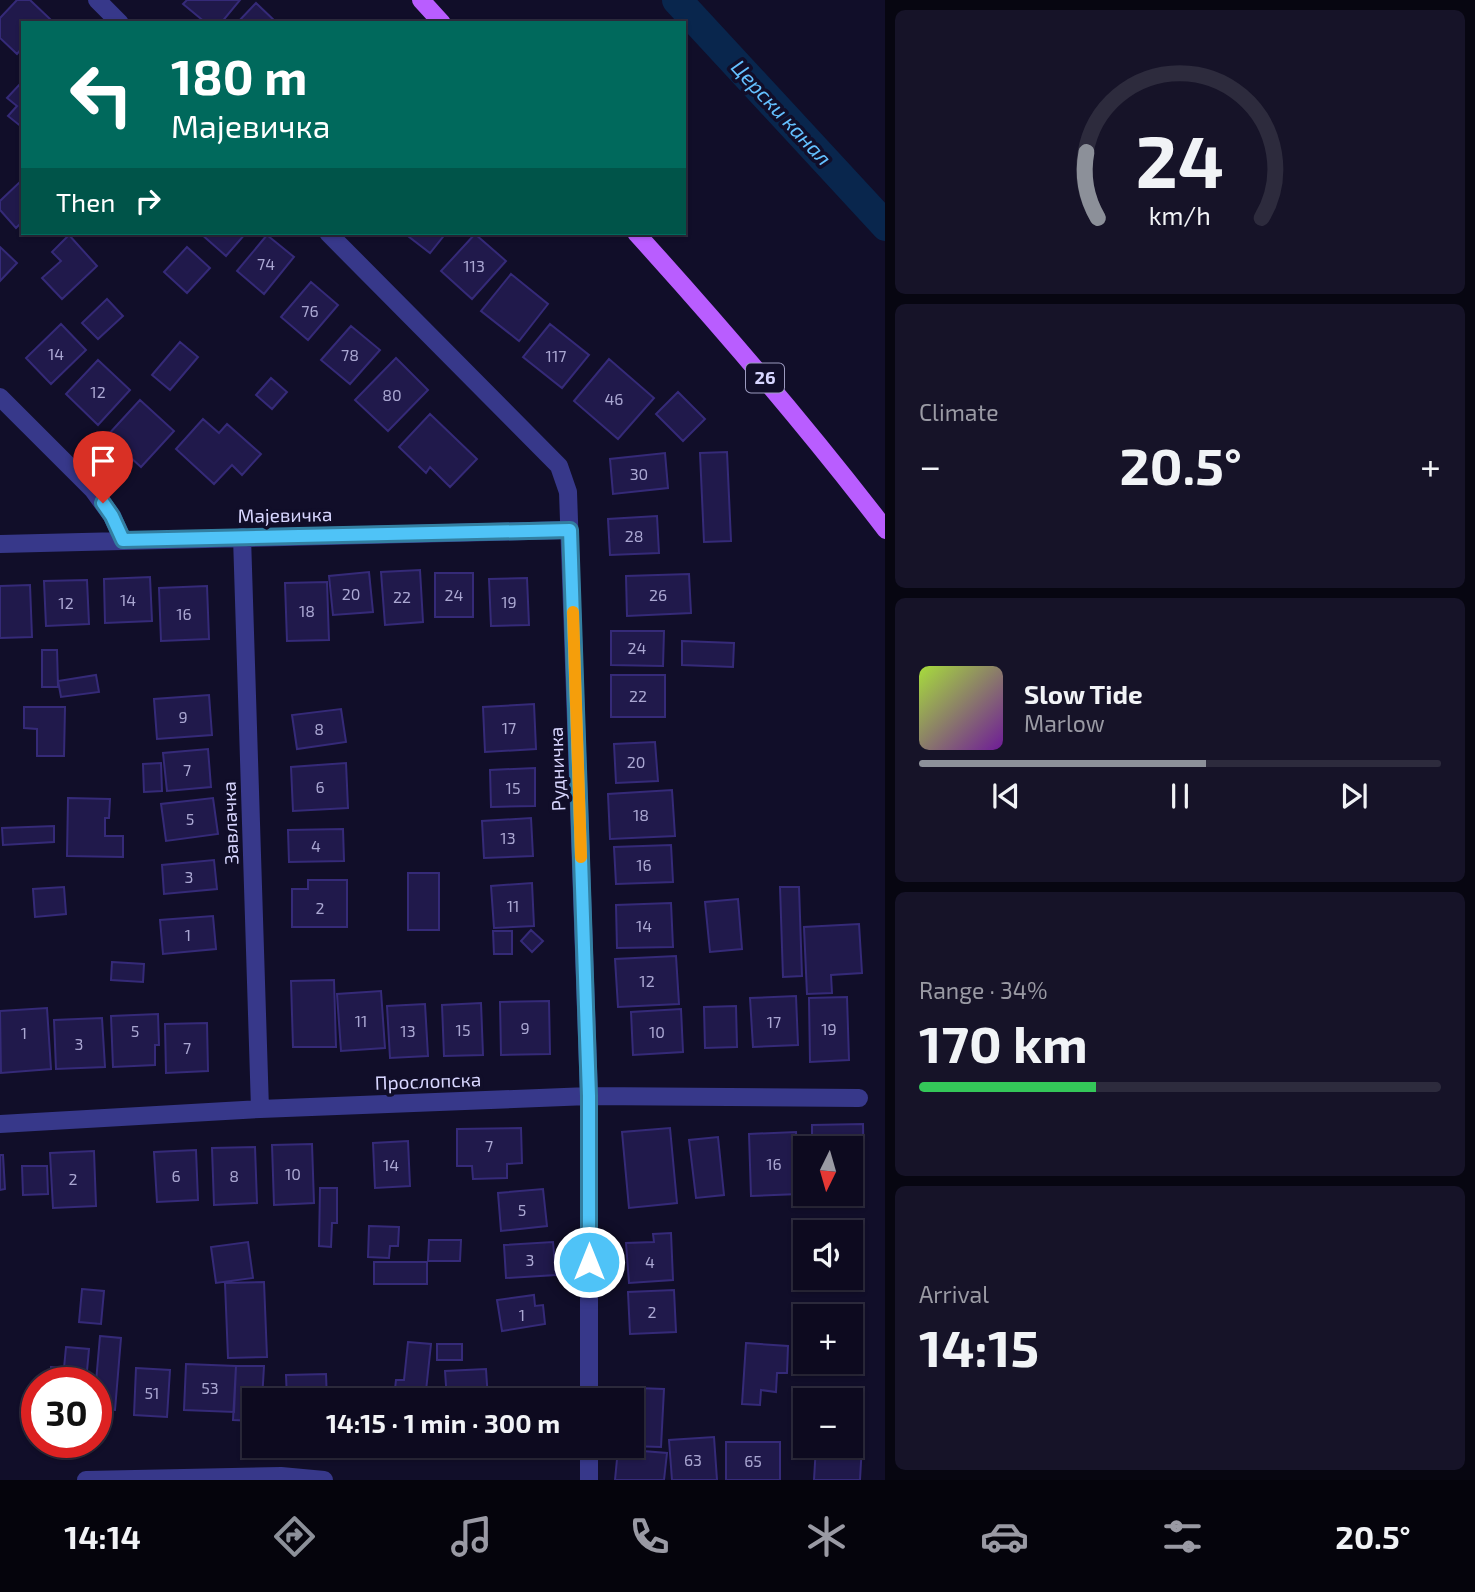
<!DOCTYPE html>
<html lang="en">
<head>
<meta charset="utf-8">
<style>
	:root { --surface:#0d0a1f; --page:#161328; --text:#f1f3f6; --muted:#9a9aa4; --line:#2d2b3d; --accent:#8c9099 }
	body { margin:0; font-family:"Exo 2",sans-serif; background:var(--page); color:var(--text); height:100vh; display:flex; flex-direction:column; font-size:26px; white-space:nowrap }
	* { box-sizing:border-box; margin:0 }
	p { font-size:23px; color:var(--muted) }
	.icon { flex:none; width:38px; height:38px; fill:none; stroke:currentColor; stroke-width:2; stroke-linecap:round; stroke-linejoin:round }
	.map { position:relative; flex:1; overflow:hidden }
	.panel { display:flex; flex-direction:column; gap:10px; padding:10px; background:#070611; width:590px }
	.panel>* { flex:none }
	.guide { position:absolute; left:21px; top:21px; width:665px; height:214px; border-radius:0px; box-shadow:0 2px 5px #0004,0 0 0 2px var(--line); background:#00695c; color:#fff; overflow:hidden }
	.needle { width:46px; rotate:185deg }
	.buttons { position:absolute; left:793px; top:1136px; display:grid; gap:14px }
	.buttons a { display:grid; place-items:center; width:70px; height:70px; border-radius:0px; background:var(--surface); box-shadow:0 2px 5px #0004,0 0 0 2px var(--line); font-size:35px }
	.speed { position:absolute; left:21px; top:1367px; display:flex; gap:14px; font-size:35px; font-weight:700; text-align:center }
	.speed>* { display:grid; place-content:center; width:91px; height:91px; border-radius:50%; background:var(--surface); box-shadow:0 2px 5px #0004,0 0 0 2px var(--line); line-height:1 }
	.speed .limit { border:10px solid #d22; background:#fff; color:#111 }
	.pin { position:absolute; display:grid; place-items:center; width:60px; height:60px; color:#fff; margin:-72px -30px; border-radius:50% 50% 50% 0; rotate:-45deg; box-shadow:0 0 7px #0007 }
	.pin .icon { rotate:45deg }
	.me { position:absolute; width:77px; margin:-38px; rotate:0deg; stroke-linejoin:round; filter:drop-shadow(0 0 5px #0008) }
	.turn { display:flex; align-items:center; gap:24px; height:147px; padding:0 35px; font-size:32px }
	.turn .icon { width:91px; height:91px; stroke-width:2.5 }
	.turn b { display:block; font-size:49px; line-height:60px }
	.then { display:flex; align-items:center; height:66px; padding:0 35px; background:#0003; gap:14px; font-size:26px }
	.big { font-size:52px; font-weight:700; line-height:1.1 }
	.panel .card { flex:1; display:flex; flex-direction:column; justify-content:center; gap:10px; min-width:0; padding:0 24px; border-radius:10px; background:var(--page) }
	.panel .dial { align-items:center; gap:0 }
	.dial svg { height:182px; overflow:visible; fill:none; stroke:var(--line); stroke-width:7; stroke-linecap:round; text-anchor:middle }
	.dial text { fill:var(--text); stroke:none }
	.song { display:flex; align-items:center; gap:21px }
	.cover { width:84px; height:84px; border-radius:10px; background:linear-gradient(135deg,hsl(80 70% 55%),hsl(280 70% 35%)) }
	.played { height:7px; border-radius:4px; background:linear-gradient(90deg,var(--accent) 55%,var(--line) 55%) }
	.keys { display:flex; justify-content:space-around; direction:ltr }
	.heat { display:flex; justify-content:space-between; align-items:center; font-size:38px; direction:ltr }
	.charge { height:10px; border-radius:5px; background:linear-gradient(90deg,#34c759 34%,var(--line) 0) }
	.trip { position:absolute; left:242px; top:1388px; width:402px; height:70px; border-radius:0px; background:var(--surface); box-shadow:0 2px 5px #0004,0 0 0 2px var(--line); font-weight:700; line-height:70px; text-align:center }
	.tab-bar { display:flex; height:112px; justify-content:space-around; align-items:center; background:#05040c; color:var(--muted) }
	.tab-bar .icon { width:49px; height:49px }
	.tab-bar .on { color:var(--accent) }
	.tab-bar b { font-size:32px; color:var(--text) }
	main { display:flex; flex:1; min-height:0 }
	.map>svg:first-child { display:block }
</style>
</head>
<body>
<main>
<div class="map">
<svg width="886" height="1480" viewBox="0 0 886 1480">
	<rect width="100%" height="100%" fill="#110e29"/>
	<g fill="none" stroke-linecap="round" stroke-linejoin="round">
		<path stroke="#09264d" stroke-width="30" d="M677,0L886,226"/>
	</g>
	<path fill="#20194b" stroke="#352a78" stroke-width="2" d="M17,0H30L50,19L46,23H23V47L17,54L0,38V18Z
		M187,0H240L221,23H206L183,4Z
		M256,3L277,23H237Z
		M19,85L23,88V128L8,116L17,106L7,98Z
		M23,179V221L16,228L0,210V201Z
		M200,233H246L226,256Z
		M404,233H446L430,253Z
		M475,234L506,261L472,299L441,271Z
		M69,235L97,266L62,299L42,278L61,261L52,252Z
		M267,235L294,257L264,294L237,271Z
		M0,247L17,263L0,281Z
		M187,247L210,268L187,293L164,272Z
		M511,274L548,304L519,341L481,311Z
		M311,282L338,305L308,340L281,317Z
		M107,299L123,316L98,339L82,323Z
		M61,324L86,350L51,384L26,358Z
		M550,324L589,355L562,388L523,357Z
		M351,326L380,350L350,384L321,360Z
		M180,342L198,357L170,390L152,375Z
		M396,358L428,390L388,431L355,400Z
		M609,359L654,398L618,439L574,401Z
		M98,360L130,390L98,425L66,394Z
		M271,378L287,392L272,409L256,395Z
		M678,392L705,419L683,441L656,414Z
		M140,400L174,431L141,467L107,436Z
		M430,414L477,459L450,487L430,467L426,473L399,447Z
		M203,419L219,433L227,424L261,454L242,475L232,465L214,484L176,449Z
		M727,452L731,541L704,542L700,453Z
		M665,453L668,488L613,494L610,459Z
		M657,516L659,553L610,555L608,519Z
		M420,570L423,622L385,625L381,572Z
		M369,572L373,612L333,615L329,576Z
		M435,573H473V617H435Z
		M689,574L691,613L627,616L626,576Z
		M150,577L152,621L105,623L104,579Z
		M527,578L529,625L491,626L489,579Z
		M87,580L89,624L46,626L44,581Z
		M327,582L329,640L287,641L285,583Z
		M30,585L32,637L0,638V586Z
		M207,586L209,639L161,641L159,588Z
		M611,631H664L663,666L611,665Z
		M682,641L734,643L733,667L682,665Z
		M42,650H57L58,687H42Z
		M96,675L99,692L61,697L58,681Z
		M611,675H665V717H611Z
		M209,695L212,735L157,739L154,699Z
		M534,704L536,749L485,752L483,707Z
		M24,707H65L64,756H37V729L24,728Z
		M341,709L346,742L297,749L292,715Z
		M655,742L658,781L616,783L614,744Z
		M208,749L211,787L167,791L163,753Z
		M161,763L162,791L144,792L143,764Z
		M346,763L348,808L293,811L291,767Z
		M535,768V806L491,807L490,770Z
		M672,790L675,836L610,839L608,794Z
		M68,798L110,799L109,818H105V836H123V857L67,856Z
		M213,798L218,834L166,841L161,804Z
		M531,818L533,856L484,858L482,821Z
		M54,826V842L3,845L2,828Z
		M343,829L344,861L289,862L288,830Z
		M671,845L673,882L616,884L614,847Z
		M214,860L217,889L164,894L162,865Z
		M408,873H439V930H408Z
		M308,880H347V927H292V889H308Z
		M532,883L534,926L494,928L491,886Z
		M64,887L66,914L35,917L33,889Z
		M780,887H799L802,976L783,977Z
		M738,899L742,949L710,952L705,902Z
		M671,903L673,947L617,948L616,905Z
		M213,916L216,949L163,954L160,920Z
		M859,924L862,973L831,975L832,993L807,994L804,927Z
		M531,930L543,941L532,952L521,941Z
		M493,931H512V954H494Z
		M676,956L679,1004L618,1007L615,959Z
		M112,962L144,964L143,982L111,980Z
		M334,980L336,1047H293L291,981Z
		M381,991L385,1048L341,1051L337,994Z
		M796,996L798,1045L753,1047L750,998Z
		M847,997L849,1060L810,1062L809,998Z
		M549,1001L550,1054L501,1055L500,1002Z
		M481,1003L483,1055L444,1056L442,1005Z
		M425,1004L428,1056L390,1058L387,1006Z
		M736,1006L737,1047L705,1048L704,1007Z
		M47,1008L51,1069L1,1073L0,1011Z
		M681,1009L683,1052L633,1055L631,1012Z
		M158,1014L159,1045H155V1065L113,1067L111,1016Z
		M102,1018L105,1067L56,1069L54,1020Z
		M207,1023L208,1071L166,1073L165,1024Z
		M863,1124L864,1176H850V1148H812V1125Z
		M521,1128L522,1163L507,1164V1178L473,1179L472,1166H457V1129Z
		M670,1128L677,1203L629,1208L622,1132Z
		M796,1132L799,1194L751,1196L749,1134Z
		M718,1137L724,1195L696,1198L689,1140Z
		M408,1141L410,1186L375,1188L373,1143Z
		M312,1144L314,1203L274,1205L272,1145Z
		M255,1147L257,1203L214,1205L212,1148Z
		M196,1150L198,1200L157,1202L154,1152Z
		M94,1151L96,1206L53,1208L50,1153Z
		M0,1155H3L5,1189L0,1190Z
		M22,1166H47L48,1194L23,1195Z
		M320,1188H337V1223H332L331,1247L319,1246Z
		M543,1189L547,1226L501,1231L498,1193Z
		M369,1226L399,1227L398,1246H390L389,1258L368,1257Z
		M671,1233L673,1280L629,1283L626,1243L654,1242L653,1234Z
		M429,1240H461L460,1261H428Z
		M248,1242L253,1278L216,1283L211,1247Z
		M553,1242L556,1275L506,1278L504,1245Z
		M374,1262H427V1284H374Z
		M264,1282L267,1357L228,1358L225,1283Z
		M82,1289L104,1291L101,1324L79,1322Z
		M674,1290L676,1332L630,1334L628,1292Z
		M534,1295L535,1306L543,1305L545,1324L502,1331L497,1300Z
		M100,1336L121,1338L115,1410L96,1409V1382Z
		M408,1342L431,1344L425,1400H402L394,1398L396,1380H404Z
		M746,1343L788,1346L787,1373H777L776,1392L761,1390L760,1405L742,1404Z
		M437,1344H462V1360H437Z
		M66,1347L89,1349L86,1382H49L51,1367L64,1368Z
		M186,1364L236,1366L234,1412L184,1410Z
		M236,1366H264L262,1400H254V1421L233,1420Z
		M136,1368L170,1370L167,1417L134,1415Z
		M486,1369L488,1400H447L445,1371Z
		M326,1374L327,1400H287L286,1375Z
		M637,1388L664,1389L661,1447L629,1446H632V1425H635Z
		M831,1394H854L855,1431H850V1400H831Z
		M714,1437L717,1480H672L669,1440Z
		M726,1442H780V1480H726Z
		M850,1443L862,1444L860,1480H814L816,1446H850Z
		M618,1449L667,1453L664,1480H615Z"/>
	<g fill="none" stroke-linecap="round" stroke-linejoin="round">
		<path stroke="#37388a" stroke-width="18" d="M97,0L120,23
			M328,233L559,466L568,492L589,1096V1400
			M0,397L93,490L112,516L123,540
			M242,537L260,1109
			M0,544L570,530
			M0,1124L260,1109L589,1096L859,1098
			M86,1480L281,1476L324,1480
			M589,1480V1446"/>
		<path stroke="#b95dff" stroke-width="18" d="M421,0L442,23
			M636,233C723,329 807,427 886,530"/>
	</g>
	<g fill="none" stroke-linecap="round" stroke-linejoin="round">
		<g stroke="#337fa1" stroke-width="18">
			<path id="route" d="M103,503L112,516L123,540L570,530L589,1096V1262"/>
		</g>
		<use href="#route" stroke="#4fc3f7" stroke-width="12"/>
		<path stroke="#f59e0b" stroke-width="12" d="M573,612L581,857"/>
	</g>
	<g text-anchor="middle" stroke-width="7" stroke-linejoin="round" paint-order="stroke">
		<g font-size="16" fill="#aaa7d2">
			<text x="266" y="270">74</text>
			<text x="474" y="272">113</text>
			<text x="310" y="317">76</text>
			<text x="56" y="360">14</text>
			<text x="350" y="361">78</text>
			<text x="556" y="362">117</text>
			<text x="98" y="398">12</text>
			<text x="392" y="401">80</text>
			<text x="614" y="405">46</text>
			<text x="639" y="480">30</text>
			<text x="634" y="542">28</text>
			<text x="351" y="600">20</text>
			<text x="454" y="601">24</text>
			<text x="658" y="601">26</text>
			<text x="402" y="603">22</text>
			<text x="128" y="606">14</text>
			<text x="509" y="608">19</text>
			<text x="66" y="609">12</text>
			<text x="307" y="617">18</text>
			<text x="184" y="620">16</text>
			<text x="637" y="654">24</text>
			<text x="638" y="702">22</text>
			<text x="183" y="723">9</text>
			<text x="509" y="734">17</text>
			<text x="319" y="735">8</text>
			<text x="636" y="768">20</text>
			<text x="187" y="776">7</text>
			<text x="320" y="793">6</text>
			<text x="513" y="794">15</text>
			<text x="641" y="821">18</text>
			<text x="190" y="825">5</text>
			<text x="508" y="844">13</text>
			<text x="316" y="852">4</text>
			<text x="644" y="871">16</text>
			<text x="189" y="883">3</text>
			<text x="513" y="912">11</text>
			<text x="320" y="914">2</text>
			<text x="644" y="932">14</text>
			<text x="188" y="941">1</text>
			<text x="647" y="987">12</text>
			<text x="361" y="1027">11</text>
			<text x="774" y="1028">17</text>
			<text x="525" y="1034">9</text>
			<text x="829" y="1035">19</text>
			<text x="463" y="1036">15</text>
			<text x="135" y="1037">5</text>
			<text x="408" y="1037">13</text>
			<text x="657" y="1038">10</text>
			<text x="24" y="1039">1</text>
			<text x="79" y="1050">3</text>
			<text x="187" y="1054">7</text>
			<text x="489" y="1152">7</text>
			<text x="774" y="1170">16</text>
			<text x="391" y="1171">14</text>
			<text x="293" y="1180">10</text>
			<text x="176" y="1182">6</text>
			<text x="234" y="1182">8</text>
			<text x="73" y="1185">2</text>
			<text x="522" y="1216">5</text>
			<text x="530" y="1266">3</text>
			<text x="650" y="1268">4</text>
			<text x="652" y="1318">2</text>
			<text x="522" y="1321">1</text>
			<text x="210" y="1394">53</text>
			<text x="152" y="1399">51</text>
			<text x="693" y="1466">63</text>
			<text x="753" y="1467">65</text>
		</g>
		<rect fill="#110e29" stroke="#9c9abf" stroke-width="2" x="746" y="363.5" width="38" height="29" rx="5"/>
		<g font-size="18" font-weight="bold" fill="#d8d6ff">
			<text x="765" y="384">26</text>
		</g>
		<g font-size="19" fill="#d8d6ff" stroke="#110e29">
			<text transform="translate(285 515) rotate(-1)" y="7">Мајевичка</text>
			<text transform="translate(557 769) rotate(-92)" y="7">Рудничка</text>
			<text transform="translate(230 823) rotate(-92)" y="7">Завлачка</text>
			<text transform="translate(428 1081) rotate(-2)" y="7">Прослопска</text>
		</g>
		<g font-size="21" font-style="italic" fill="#64c0ff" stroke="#110e29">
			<text transform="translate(781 113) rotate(47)" y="7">Церски канал</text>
		</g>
	</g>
</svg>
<div class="buttons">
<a><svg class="needle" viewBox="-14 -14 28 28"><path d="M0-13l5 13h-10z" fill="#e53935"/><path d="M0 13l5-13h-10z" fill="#9a9aa4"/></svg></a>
<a><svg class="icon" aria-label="sound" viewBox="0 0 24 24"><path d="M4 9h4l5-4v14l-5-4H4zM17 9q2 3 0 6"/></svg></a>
<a>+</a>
<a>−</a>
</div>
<div class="speed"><div class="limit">30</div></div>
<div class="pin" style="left:103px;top:503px;background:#d93025"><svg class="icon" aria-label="arrive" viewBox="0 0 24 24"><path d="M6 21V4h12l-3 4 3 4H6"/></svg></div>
<svg class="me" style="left:589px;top:1262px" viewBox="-20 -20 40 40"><circle r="17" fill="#4fc3f7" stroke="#fff" stroke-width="3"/><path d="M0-11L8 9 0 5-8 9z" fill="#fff"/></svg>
<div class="trip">14:15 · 1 min · 300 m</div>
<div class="guide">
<div class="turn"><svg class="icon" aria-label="left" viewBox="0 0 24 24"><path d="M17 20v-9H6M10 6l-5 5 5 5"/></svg><div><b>180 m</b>Мајевичка</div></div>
<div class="then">Then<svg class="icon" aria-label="right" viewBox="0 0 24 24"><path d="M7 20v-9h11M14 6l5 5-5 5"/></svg></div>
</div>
</div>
<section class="panel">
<div class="card dial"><svg viewBox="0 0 100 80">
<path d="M14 69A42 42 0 1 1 86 69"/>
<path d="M14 69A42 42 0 0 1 9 40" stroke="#8c9099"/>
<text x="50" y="56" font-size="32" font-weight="700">24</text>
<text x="50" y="72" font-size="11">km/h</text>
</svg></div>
<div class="card"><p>Climate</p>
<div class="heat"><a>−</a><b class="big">20.5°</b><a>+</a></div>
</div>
<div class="card">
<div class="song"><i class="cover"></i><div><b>Slow Tide</b><p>Marlow</p></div></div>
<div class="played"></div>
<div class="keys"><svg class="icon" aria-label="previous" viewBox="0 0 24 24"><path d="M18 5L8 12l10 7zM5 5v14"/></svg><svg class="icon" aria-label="pause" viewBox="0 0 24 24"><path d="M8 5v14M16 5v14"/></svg><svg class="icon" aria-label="next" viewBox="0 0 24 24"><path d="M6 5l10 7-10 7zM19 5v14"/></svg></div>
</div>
<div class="card"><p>Range · 34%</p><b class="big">170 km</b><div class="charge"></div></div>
<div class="card"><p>Arrival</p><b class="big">14:15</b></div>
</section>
</main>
<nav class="tab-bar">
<b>14:14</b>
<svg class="icon on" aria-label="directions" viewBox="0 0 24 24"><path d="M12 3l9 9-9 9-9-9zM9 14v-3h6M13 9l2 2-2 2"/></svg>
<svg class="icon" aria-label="music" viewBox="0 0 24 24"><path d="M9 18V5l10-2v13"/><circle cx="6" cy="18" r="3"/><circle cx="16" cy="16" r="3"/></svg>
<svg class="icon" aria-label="phone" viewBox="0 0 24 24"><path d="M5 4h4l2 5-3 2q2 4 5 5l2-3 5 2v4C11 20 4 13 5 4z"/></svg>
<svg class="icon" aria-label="climate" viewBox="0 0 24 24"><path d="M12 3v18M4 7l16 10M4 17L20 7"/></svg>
<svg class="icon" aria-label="car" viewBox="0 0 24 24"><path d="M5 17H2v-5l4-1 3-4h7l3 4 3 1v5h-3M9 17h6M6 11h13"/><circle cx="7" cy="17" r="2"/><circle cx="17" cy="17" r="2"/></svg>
<svg class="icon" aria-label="filters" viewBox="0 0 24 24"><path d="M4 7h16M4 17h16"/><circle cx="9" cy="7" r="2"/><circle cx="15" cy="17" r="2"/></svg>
<b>20.5°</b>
</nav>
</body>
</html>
